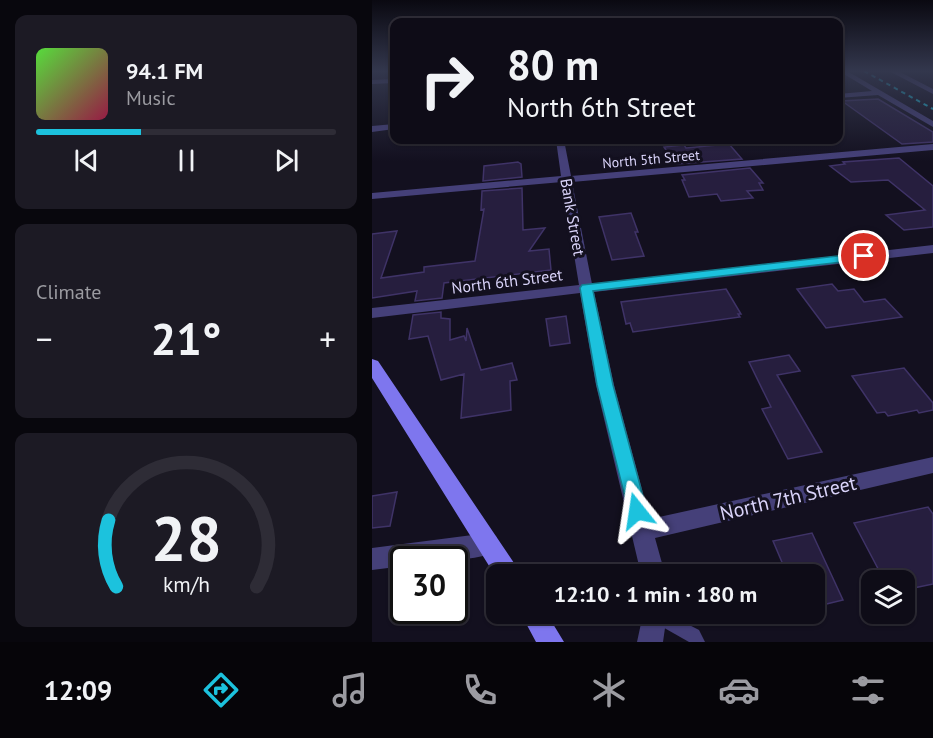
<!DOCTYPE html>
<html lang="en">
<head>
<meta charset="utf-8">
<style>
	:root { --surface:#0e0c17; --page:#1c1a24; --text:#f1f3f6; --muted:#9b9ba1; --line:#2e2c36; --accent:#1cc2dd }
	body { margin:0; font-family:"PT Sans",sans-serif; background:var(--page); color:var(--text); height:100vh; display:flex; flex-direction:column; font-size:22px; white-space:nowrap }
	* { box-sizing:border-box; margin:0 }
	p { font-size:20px; color:var(--muted) }
	.icon { flex:none; width:33px; height:33px; fill:none; stroke:currentColor; stroke-width:2; stroke-linecap:round; stroke-linejoin:round }
	.map { position:relative; flex:1; overflow:hidden }
	.drawer { display:flex; flex-direction:column; gap:15px; padding:15px; background:#08070d; width:372px }
	.drawer>* { flex:none }
	.guide { position:absolute; left:18px; top:18px; width:453px; height:126px; border-radius:12px; box-shadow:0 2px 4px #0004,0 0 0 2px var(--line); background:#0e0c17; color:var(--text); overflow:hidden }
	.controls { position:absolute; left:489px; top:570px; display:grid; gap:12px }
	.controls a { display:grid; place-items:center; width:54px; height:54px; border-radius:12px; background:var(--surface); box-shadow:0 2px 4px #0004,0 0 0 2px var(--line); font-size:30px }
	.speed { position:absolute; left:18px; top:546px; display:flex; gap:12px; font-size:30px; font-weight:700; text-align:center }
	.speed>* { display:grid; place-content:center; width:78px; height:78px; border-radius:50%; background:var(--surface); box-shadow:0 2px 4px #0004,0 0 0 2px var(--line); line-height:1 }
	.speed .limit { border:3px solid #111; border-radius:9px; background:#fff; color:#111 }
	.pin { position:absolute; display:grid; place-items:center; width:51px; height:51px; color:#fff; margin:-26px; border:3px solid #fff; border-radius:50%; box-shadow:0 2px 6px #0007 }
	.me { position:absolute; width:66px; margin:-33px; rotate:345deg; stroke-linejoin:round; filter:drop-shadow(0 0 4px #0008) }
	.turn { display:flex; align-items:center; gap:21px; height:126px; padding:0 18px; font-size:27px }
	.turn .icon { width:78px; height:78px; stroke-width:2.5 }
	.turn b { display:block; font-size:42px; line-height:51px }
	.big { font-size:45px; font-weight:700; line-height:1.1 }
	.drawer .card { flex:1; display:flex; flex-direction:column; justify-content:center; gap:9px; min-width:0; padding:0 21px; border-radius:12px; background:var(--page) }
	.drawer .dial { align-items:center; gap:0 }
	.dial svg { height:156px; overflow:visible; fill:none; stroke:var(--line); stroke-width:7; stroke-linecap:round; text-anchor:middle }
	.dial text { fill:var(--text); stroke:none }
	.song { display:flex; align-items:center; gap:18px }
	.cover { width:72px; height:72px; border-radius:9px; background:linear-gradient(135deg,hsl(110 70% 55%),hsl(340 70% 35%)) }
	.played { height:6px; border-radius:3px; background:linear-gradient(90deg,var(--accent) 35%,var(--line) 35%) }
	.keys { display:flex; justify-content:space-around; direction:ltr }
	.heat { display:flex; justify-content:space-between; align-items:center; font-size:33px; direction:ltr }
	.trip { position:absolute; left:114px; top:564px; width:339px; height:60px; border-radius:12px; background:var(--surface); box-shadow:0 2px 4px #0004,0 0 0 2px var(--line); font-weight:700; line-height:60px; text-align:center }
	.tabs { display:flex; height:96px; justify-content:space-around; align-items:center; background:#060509; color:var(--muted) }
	.tabs .icon { width:42px; height:42px }
	.tabs .on { color:var(--accent) }
	.tabs b { font-size:27px; color:var(--text) }
	main { display:flex; flex:1; min-height:0 }
	.map>svg:first-child { display:block }
</style>
</head>
<body>
<main>
<section class="drawer">
<div class="card">
<div class="song"><i class="cover"></i><div><b>94.1 FM</b><p>Music</p></div></div>
<div class="played"></div>
<div class="keys"><svg class="icon" aria-label="previous" viewBox="0 0 24 24"><path d="M18 5L8 12l10 7zM5 5v14"/></svg><svg class="icon" aria-label="pause" viewBox="0 0 24 24"><path d="M8 5v14M16 5v14"/></svg><svg class="icon" aria-label="next" viewBox="0 0 24 24"><path d="M6 5l10 7-10 7zM19 5v14"/></svg></div>
</div>
<div class="card"><p>Climate</p>
<div class="heat"><a>−</a><b class="big">21°</b><a>+</a></div>
</div>
<div class="card dial"><svg viewBox="0 0 100 80">
<path d="M14 69A42 42 0 1 1 86 69"/>
<path d="M14 69A42 42 0 0 1 10 35" stroke="#1cc2dd"/>
<text x="50" y="56" font-size="32" font-weight="700">28</text>
<text x="50" y="72" font-size="11">km/h</text>
</svg></div>
</section>
<div class="map">
<svg width="561" height="642" viewBox="0 0 561 642">
	<rect width="100%" height="100%" fill="#13101f"/>
	<path fill="#261e3e" stroke="#3f3367" stroke-width="1.5" d="M506,99L561,132V142L530,144L470,101Z
		M357,144L370,159L304,164L292,147L312,145L314,148Z
		M527,158L561,186V227L532,230L514,215L553,210L516,180L479,182L458,166L473,164L471,162Z
		M146,162L149,164L150,177L111,181L112,166Z
		M378,168L391,183H387L391,190L375,191L381,198L349,201L345,194L317,197L310,180H313L310,175Z
		M150,188L151,230L173,228L157,251L177,249L179,270L72,283L70,298L43,301L45,291L0,298V234L25,231L9,278L52,272V267L103,261L112,209L109,210L110,191Z
		M259,213L266,232H263L272,256L240,260L227,217Z
		M460,284L466,291L482,289L492,302L513,299L530,317L454,328L425,289Z
		M354,289L369,314H366L368,317L261,332L258,323L254,324L249,302Z
		M69,312V318L78,319V340L92,336L94,341L95,328L109,370L140,363L145,380L138,381L139,410L89,418L92,374L69,380L56,336L37,339L41,315Z
		M194,316L198,343L178,346L174,319Z
		M417,355L428,371L405,375L450,452L416,459L390,409L399,407L377,362Z
		M532,368L561,403V410L547,413L545,410L516,416L513,412L505,413L480,376Z
		M25,492L18,526L0,528V496Z
		M556,507L561,514V584L532,590V580H512L482,523Z
		M440,533L459,574L471,600L442,607V574H415L401,541Z"/>
	<g fill="none" stroke-linecap="round" stroke-linejoin="round">
		<path fill="#454079" fill-rule="evenodd" d="M279,614H296L327,630L333,642H317L280,621L278,616Z"/>
		<path fill="#454079" fill-rule="evenodd" d="M467,71H475L561,121V127L506,95L466,98V94L500,91Z
			M517,71H526L561,89V94Z
			M22,79V83L0,84V80Z
			M22,124V129L0,132V126Z
			M184,140H192L199,176L561,144V150L200,182L220,284L561,245V253L222,292L242,385L278,519L561,457V473L283,538L293,574H269L224,385L208,293L0,318V308L207,285L190,182L0,199V193L189,176Z
			M116,533L124,536L127,544L124,552C96,563 61,560 32,560V566L0,570V548Z
			M271,614H295L291,642H265Z"/>
		<path fill="#7e76ee" fill-rule="evenodd" d="M0,359L6,361L144,566L148,574H124V577L0,378Z
			M149,614H175L192,642H164Z"/>
		<path stroke="#1cc2dd" stroke-width="2" stroke-dasharray="4.5 4" stroke-linecap="butt" d="M492,71L561,109"/>
	</g>
	<linearGradient id="sky" x2="0" y2="1"><stop stop-color="#0a0911"/><stop offset="0.44" stop-color="#33374d"/><stop offset="1" stop-color="#33374d" stop-opacity="0"/></linearGradient>
	<rect width="561" height="161" fill="url(#sky)"/>
	<path fill="#1cc2dd" stroke="#127e90" stroke-width="1.5" d="M492,253L496,254V259L221,291L241,385L275,511L272,517L265,520L258,517L225,385L208,288L210,285Z"/>
	<g text-anchor="middle" stroke-width="6" stroke-linejoin="round" paint-order="stroke">
		<g font-size="14" fill="#d9d3f9" stroke="#13101f">
			<text transform="translate(279 159) rotate(-5)" y="5">North 5th Street</text>
		</g>
		<g font-size="16" fill="#d9d3f9" stroke="#13101f">
			<text transform="translate(201 217) rotate(80)" y="6">Bank Street</text>
			<text transform="translate(135 281) rotate(-7)" y="6">North 6th Street</text>
		</g>
		<g font-size="20" fill="#d9d3f9" stroke="#13101f">
			<text transform="translate(416 498) rotate(-13)" y="7">North 7th Street</text>
		</g>
	</g>
</svg>
<div class="controls">
<a><svg class="icon" aria-label="layers" viewBox="0 0 24 24"><path d="M12 4l9 5-9 5-9-5zM3 14l9 5 9-5"/></svg></a>
</div>
<div class="speed"><div class="limit">30</div></div>
<div class="pin" style="left:492px;top:256px;background:#d93025"><svg class="icon" aria-label="arrive" viewBox="0 0 24 24"><path d="M6 21V4h12l-3 4 3 4H6"/></svg></div>
<svg class="me" style="left:265px;top:511px" viewBox="-20 -20 40 40"><path d="M0-17L14 15 0 8-14 15z" fill="#1cc2dd" stroke="#fff" stroke-width="4"/></svg>
<div class="trip">12:10 · 1 min · 180 m</div>
<div class="guide">
<div class="turn"><svg class="icon" aria-label="right" viewBox="0 0 24 24"><path d="M7 20v-9h11M14 6l5 5-5 5"/></svg><div><b>80 m</b>North 6th Street</div></div>
</div>
</div>
</main>
<nav class="tabs">
<b>12:09</b>
<svg class="icon on" aria-label="directions" viewBox="0 0 24 24"><path d="M12 3l9 9-9 9-9-9zM9 14v-3h6M13 9l2 2-2 2"/></svg>
<svg class="icon" aria-label="music" viewBox="0 0 24 24"><path d="M9 18V5l10-2v13"/><circle cx="6" cy="18" r="3"/><circle cx="16" cy="16" r="3"/></svg>
<svg class="icon" aria-label="phone" viewBox="0 0 24 24"><path d="M5 4h4l2 5-3 2q2 4 5 5l2-3 5 2v4C11 20 4 13 5 4z"/></svg>
<svg class="icon" aria-label="climate" viewBox="0 0 24 24"><path d="M12 3v18M4 7l16 10M4 17L20 7"/></svg>
<svg class="icon" aria-label="car" viewBox="0 0 24 24"><path d="M5 17H2v-5l4-1 3-4h7l3 4 3 1v5h-3M9 17h6M6 11h13"/><circle cx="7" cy="17" r="2"/><circle cx="17" cy="17" r="2"/></svg>
<svg class="icon" aria-label="filters" viewBox="0 0 24 24"><path d="M4 7h16M4 17h16"/><circle cx="9" cy="7" r="2"/><circle cx="15" cy="17" r="2"/></svg>
</nav>
</body>
</html>
